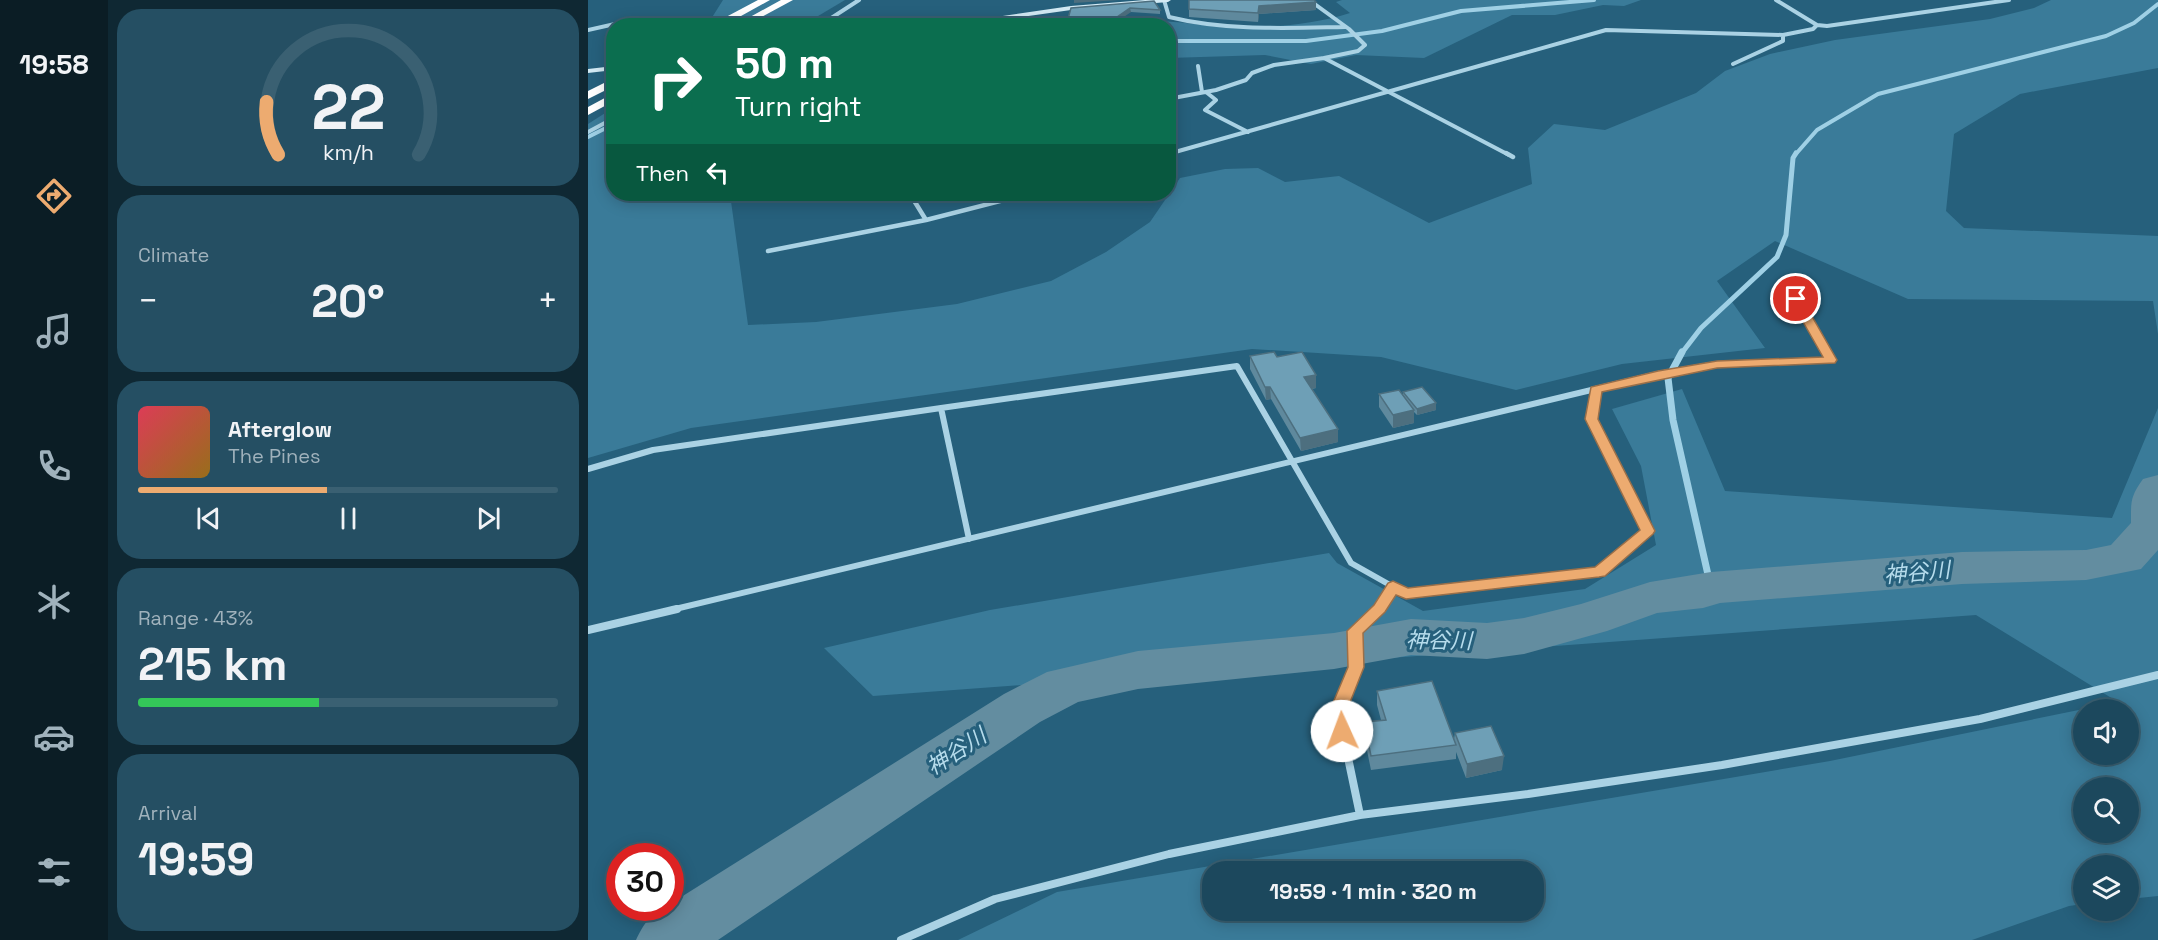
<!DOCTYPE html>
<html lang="en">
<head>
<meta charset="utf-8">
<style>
	:root { --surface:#1c485d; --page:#254f63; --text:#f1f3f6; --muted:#a0b2bc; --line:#3a6072; --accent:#edab70 }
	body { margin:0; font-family:"Space Grotesk","Noto Sans JP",sans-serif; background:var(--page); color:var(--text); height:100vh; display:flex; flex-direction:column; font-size:22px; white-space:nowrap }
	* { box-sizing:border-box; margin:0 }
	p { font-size:20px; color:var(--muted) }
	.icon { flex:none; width:33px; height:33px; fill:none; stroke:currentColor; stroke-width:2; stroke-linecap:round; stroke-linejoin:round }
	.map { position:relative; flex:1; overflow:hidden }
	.drawer { display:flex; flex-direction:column; gap:9px; padding:9px; background:#0f2833; width:480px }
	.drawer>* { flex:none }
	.banner { position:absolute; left:18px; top:18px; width:570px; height:183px; border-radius:24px; box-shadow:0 3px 15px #0003,0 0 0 2px var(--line); background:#0b6e4f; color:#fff; overflow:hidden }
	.controls { position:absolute; left:1485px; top:699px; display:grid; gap:12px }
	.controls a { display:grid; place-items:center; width:66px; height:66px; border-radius:50%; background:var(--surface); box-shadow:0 3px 15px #0003,0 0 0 2px var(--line); font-size:30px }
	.speed { position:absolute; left:18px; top:843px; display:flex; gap:12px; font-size:30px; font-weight:700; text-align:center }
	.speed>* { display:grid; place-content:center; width:78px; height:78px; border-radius:50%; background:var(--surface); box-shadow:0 3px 15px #0003,0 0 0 2px var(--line); line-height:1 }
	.speed .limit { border:9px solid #d22; background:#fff; color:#111 }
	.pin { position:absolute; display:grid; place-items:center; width:51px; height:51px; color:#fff; margin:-26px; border:3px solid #fff; border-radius:50%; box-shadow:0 2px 6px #0007 }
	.me { position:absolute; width:66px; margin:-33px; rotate:358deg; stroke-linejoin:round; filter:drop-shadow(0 0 4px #0008) }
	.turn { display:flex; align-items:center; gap:21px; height:126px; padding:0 30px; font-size:27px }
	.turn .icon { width:78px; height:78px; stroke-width:2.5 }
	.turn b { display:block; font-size:42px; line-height:51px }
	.then { display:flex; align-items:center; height:57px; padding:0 30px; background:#0003; gap:12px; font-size:22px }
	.big { font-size:45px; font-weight:700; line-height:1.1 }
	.drawer .card { flex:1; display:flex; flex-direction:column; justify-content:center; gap:9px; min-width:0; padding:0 21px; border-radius:24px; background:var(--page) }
	.drawer .dial { align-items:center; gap:0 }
	.dial svg { height:156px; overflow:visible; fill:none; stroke:var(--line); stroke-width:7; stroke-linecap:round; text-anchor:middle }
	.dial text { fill:var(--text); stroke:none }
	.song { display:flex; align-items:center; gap:18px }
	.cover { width:72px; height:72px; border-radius:9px; background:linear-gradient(135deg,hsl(350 70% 55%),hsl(40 70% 35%)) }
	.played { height:6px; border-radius:3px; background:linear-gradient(90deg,var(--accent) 45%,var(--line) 45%) }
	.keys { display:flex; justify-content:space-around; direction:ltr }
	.heat { display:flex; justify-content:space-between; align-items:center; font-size:33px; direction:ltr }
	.charge { height:9px; border-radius:4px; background:linear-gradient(90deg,#34c759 43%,var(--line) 0) }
	.trip { position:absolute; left:614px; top:861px; width:342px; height:60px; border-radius:24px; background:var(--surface); box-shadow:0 3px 15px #0003,0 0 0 2px var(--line); font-weight:700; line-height:60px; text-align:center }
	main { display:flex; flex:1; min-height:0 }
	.menu { display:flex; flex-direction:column; width:108px; justify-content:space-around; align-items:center; background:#0b1d25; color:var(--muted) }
	.menu .icon { width:42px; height:42px }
	.menu .selected { color:var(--accent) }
	.menu b { font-size:27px; color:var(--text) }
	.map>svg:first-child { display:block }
</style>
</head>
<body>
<main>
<nav class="menu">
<b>19:58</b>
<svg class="icon selected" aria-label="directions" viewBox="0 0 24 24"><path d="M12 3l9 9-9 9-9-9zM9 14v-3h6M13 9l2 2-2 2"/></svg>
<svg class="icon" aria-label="music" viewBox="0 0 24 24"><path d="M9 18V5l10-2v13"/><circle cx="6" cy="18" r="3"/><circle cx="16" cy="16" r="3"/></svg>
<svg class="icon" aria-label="phone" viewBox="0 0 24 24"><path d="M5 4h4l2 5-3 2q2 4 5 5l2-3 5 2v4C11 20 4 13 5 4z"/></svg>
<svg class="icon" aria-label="climate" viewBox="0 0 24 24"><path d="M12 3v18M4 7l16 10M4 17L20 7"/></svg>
<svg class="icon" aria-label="car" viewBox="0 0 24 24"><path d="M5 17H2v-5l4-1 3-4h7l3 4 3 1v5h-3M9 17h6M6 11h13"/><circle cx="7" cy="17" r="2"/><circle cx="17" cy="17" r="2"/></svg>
<svg class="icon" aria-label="filters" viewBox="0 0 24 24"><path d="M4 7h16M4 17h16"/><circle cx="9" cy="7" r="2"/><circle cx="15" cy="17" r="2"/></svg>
</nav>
<section class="drawer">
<div class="card dial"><svg viewBox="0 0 100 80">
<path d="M14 69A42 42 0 1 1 86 69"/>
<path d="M14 69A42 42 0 0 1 8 42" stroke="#edab70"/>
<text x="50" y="56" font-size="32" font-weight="700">22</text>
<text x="50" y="72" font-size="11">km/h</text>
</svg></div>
<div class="card"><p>Climate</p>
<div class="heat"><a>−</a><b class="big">20°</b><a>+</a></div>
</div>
<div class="card">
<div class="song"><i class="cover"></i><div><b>Afterglow</b><p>The Pines</p></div></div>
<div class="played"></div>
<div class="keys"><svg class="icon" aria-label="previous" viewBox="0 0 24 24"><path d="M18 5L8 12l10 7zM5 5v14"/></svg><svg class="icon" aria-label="pause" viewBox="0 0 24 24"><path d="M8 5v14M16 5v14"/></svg><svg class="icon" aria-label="next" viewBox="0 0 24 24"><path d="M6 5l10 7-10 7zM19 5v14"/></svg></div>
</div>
<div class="card"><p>Range · 43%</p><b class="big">215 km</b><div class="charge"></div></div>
<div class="card"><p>Arrival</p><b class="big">19:59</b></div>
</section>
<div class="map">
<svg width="1570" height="940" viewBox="0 0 1570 940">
	<rect width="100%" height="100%" fill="#26607c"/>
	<path fill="#3a7b99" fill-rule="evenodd" d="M135,0H257L215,25H133L123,19Z
		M754,0H1053L1036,6L1015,5L967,15H924L836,58L768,55L723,64L677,55L581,58L580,26H545C563,14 623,28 647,28C686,27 724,25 762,13L748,2Z
		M1463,0H1570V68L1432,94L1366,134L1358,211L1376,228L1570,236V334L1565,301L1320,299L1187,241L1129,281L1177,348L1034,364L928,390L793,357L664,349L103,428L0,458V124L25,108L26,194H142L160,325L228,322L369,304L463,281L518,252L562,222L592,178L637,169L670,168L697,182L751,176L841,223L944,184L940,148L966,124L1017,130L1108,93L1137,71L1182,54L1247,40L1402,19L1446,8Z
		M1094,389L1137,491L1524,518L1570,408V896L1541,899L1540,866H1496L1495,904L1481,906L1384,940H370L469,892L1242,761L1530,702L1388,615L285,696L236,648L402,610L741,553L749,563L835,611L997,589L1068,545L1053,466L1024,409ZM1496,710H1540V754H1496ZM1496,788H1540V832H1496ZM624,872H945V910H624Z"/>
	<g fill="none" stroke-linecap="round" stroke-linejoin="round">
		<path stroke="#9fd0e5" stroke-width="4" d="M580,41H718L794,31L873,11L1006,0
			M0,137L26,124
			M1207,155L1229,130L1290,94L1518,36L1546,23L1570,4"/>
		<path stroke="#9fd0e5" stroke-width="5" d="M1093,354L1113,328L1189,257L1198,235L1205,158L1208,153"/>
		<path stroke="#9fd0e5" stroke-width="7" d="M1094,352L1080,378L1085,420L1123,588"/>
		<path fill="#638da0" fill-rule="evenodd" d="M1570,475V550L1553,569L1498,580L1374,584L1132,603L1115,608L1069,613L1019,631L936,654L899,659L823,655L746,669L550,689L490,702L452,722L130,940H48C55,926 64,908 82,908V904L416,694L459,672L550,651L746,633L823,619L899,623L936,618L993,604L1062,582L1123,572L1374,552L1498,550L1523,545L1543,523C1543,502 1542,497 1555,479Z"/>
		<path stroke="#aad2e4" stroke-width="4" d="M576,0L581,17C638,31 699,28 757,27
			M721,0L761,29L777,45L770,51L736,58L921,155
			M1229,25L1239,26L1421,0
			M231,26L271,0
			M0,30L49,19
			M1145,64L1195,41V35
			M610,66L614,92
			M618,92L628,100L617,110L660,132
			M580,99L628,90L658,80L664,73L686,65L736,58
			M0,132L26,118
			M580,154L1018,30L1195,35L1225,29L1229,25L1188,0"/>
		<path stroke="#aad2e4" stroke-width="4.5" d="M918,153L925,157
			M322,194L338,220L440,194
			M180,251L338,220
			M1197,279L1239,354"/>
		<path stroke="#aad2e4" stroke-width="6" d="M353,408L649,366L763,563L818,594L1011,572L1060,531L1003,419L1008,389
			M0,469L65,450L353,408L381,539
			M83,610L1070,374L1129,364L1243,360L1239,352
			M791,610L805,587"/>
		<path stroke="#aad2e4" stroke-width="8" d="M0,630L89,609
			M772,815L750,710L768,667L767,631L792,609
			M313,940L407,899L581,854L772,815L940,794L1134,765L1392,719L1570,675"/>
		<path fill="#d3eaf4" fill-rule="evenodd" d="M557,0H583L580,2L483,10L368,26H347L483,6Z
			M26,66V70L0,73V69Z"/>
		<path fill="#fff" fill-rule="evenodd" d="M170,0H182L135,26H121Z
			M193,0H205L170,19L162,17Z
			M26,78V86L0,99V91Z
			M26,93V101L0,115V107Z"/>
	</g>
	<path fill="#5f899d" d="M566,1L572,10V14L543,12L478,26Z
		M728,2V10L671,14L670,22L601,17V9Z
		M662,356L689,357L728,375V388L724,389L750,429V442L713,451L683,399L678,400L662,369Z
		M815,392L848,410L829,415L826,412V423L805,428L791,407V394H815Z
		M789,691L866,739L867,733L914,770L878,778L868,752V759L783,770L776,736V722L793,720L789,705Z"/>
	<path fill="#4d6f7f" d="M486,0H531L486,3Z
		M728,2V10L671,14L670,22V13L671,6Z
		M542,8L543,12L523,26H516Z
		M728,375V388L717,390L716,377Z
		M677,387H682L683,399L678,400Z
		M848,403V410L829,415V409Z
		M826,410V423L805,428V415Z
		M750,429V442L713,451L712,438Z
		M916,756L914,770L878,778L879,764Z"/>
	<path fill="#6e9fb6" stroke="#4d6f7f" stroke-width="1.5" d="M601,0H726L728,2L671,6L670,13L601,9Z
		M566,1L572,10L542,8L516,26H478L483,8Z
		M686,352L689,357L714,352L728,375L716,377L750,429L712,438L682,387H677L662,356Z
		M834,387L848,403L829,409L815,392Z
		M811,390L826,410L805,415L791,394Z
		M844,681L868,745L783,756L776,722L798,720L789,691Z
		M903,726L916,756L879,764L867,733Z"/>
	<path fill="#edab70" stroke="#9a6f49" stroke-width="1.5" d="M1204,297L1214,299L1249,360L1247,363L1129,368L1014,392L1010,419L1067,531L1065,534L1017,576L1011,577L818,599L808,595L797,612L775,633L776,667L759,710L763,731L761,736H748L742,710L760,667L759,631L786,605L800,583L805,581L820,588L1007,567L1052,530L997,419L1003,387L1070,371L1129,361L1235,357L1202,299Z"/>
	<g text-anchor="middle" stroke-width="6" stroke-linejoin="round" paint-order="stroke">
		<g font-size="22" font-style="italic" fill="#b6dcec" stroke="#26607c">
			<text transform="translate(1329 572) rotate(-5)" y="8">神谷川</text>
			<text transform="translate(851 640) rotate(1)" y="8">神谷川</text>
			<text transform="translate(368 751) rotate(-33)" y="8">神谷川</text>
		</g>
	</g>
</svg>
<div class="controls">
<a><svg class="icon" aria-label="sound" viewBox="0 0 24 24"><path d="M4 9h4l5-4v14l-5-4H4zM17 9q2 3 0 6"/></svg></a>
<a><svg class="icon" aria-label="search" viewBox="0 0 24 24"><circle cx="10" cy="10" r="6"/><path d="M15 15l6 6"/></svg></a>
<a><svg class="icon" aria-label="layers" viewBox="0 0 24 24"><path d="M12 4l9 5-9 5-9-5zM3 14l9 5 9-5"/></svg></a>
</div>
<div class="speed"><div class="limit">30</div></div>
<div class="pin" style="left:1208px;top:299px;background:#d93025"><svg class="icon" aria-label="arrive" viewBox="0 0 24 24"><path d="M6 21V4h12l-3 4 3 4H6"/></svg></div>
<svg class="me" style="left:754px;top:731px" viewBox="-20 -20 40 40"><circle r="19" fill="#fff"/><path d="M0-13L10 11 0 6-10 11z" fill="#edab70"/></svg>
<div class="trip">19:59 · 1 min · 320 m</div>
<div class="banner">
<div class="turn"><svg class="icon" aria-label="right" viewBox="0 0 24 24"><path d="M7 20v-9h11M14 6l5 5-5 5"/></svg><div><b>50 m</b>Turn right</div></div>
<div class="then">Then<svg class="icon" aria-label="left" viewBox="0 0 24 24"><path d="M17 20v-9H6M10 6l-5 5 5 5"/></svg></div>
</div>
</div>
</main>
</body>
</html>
